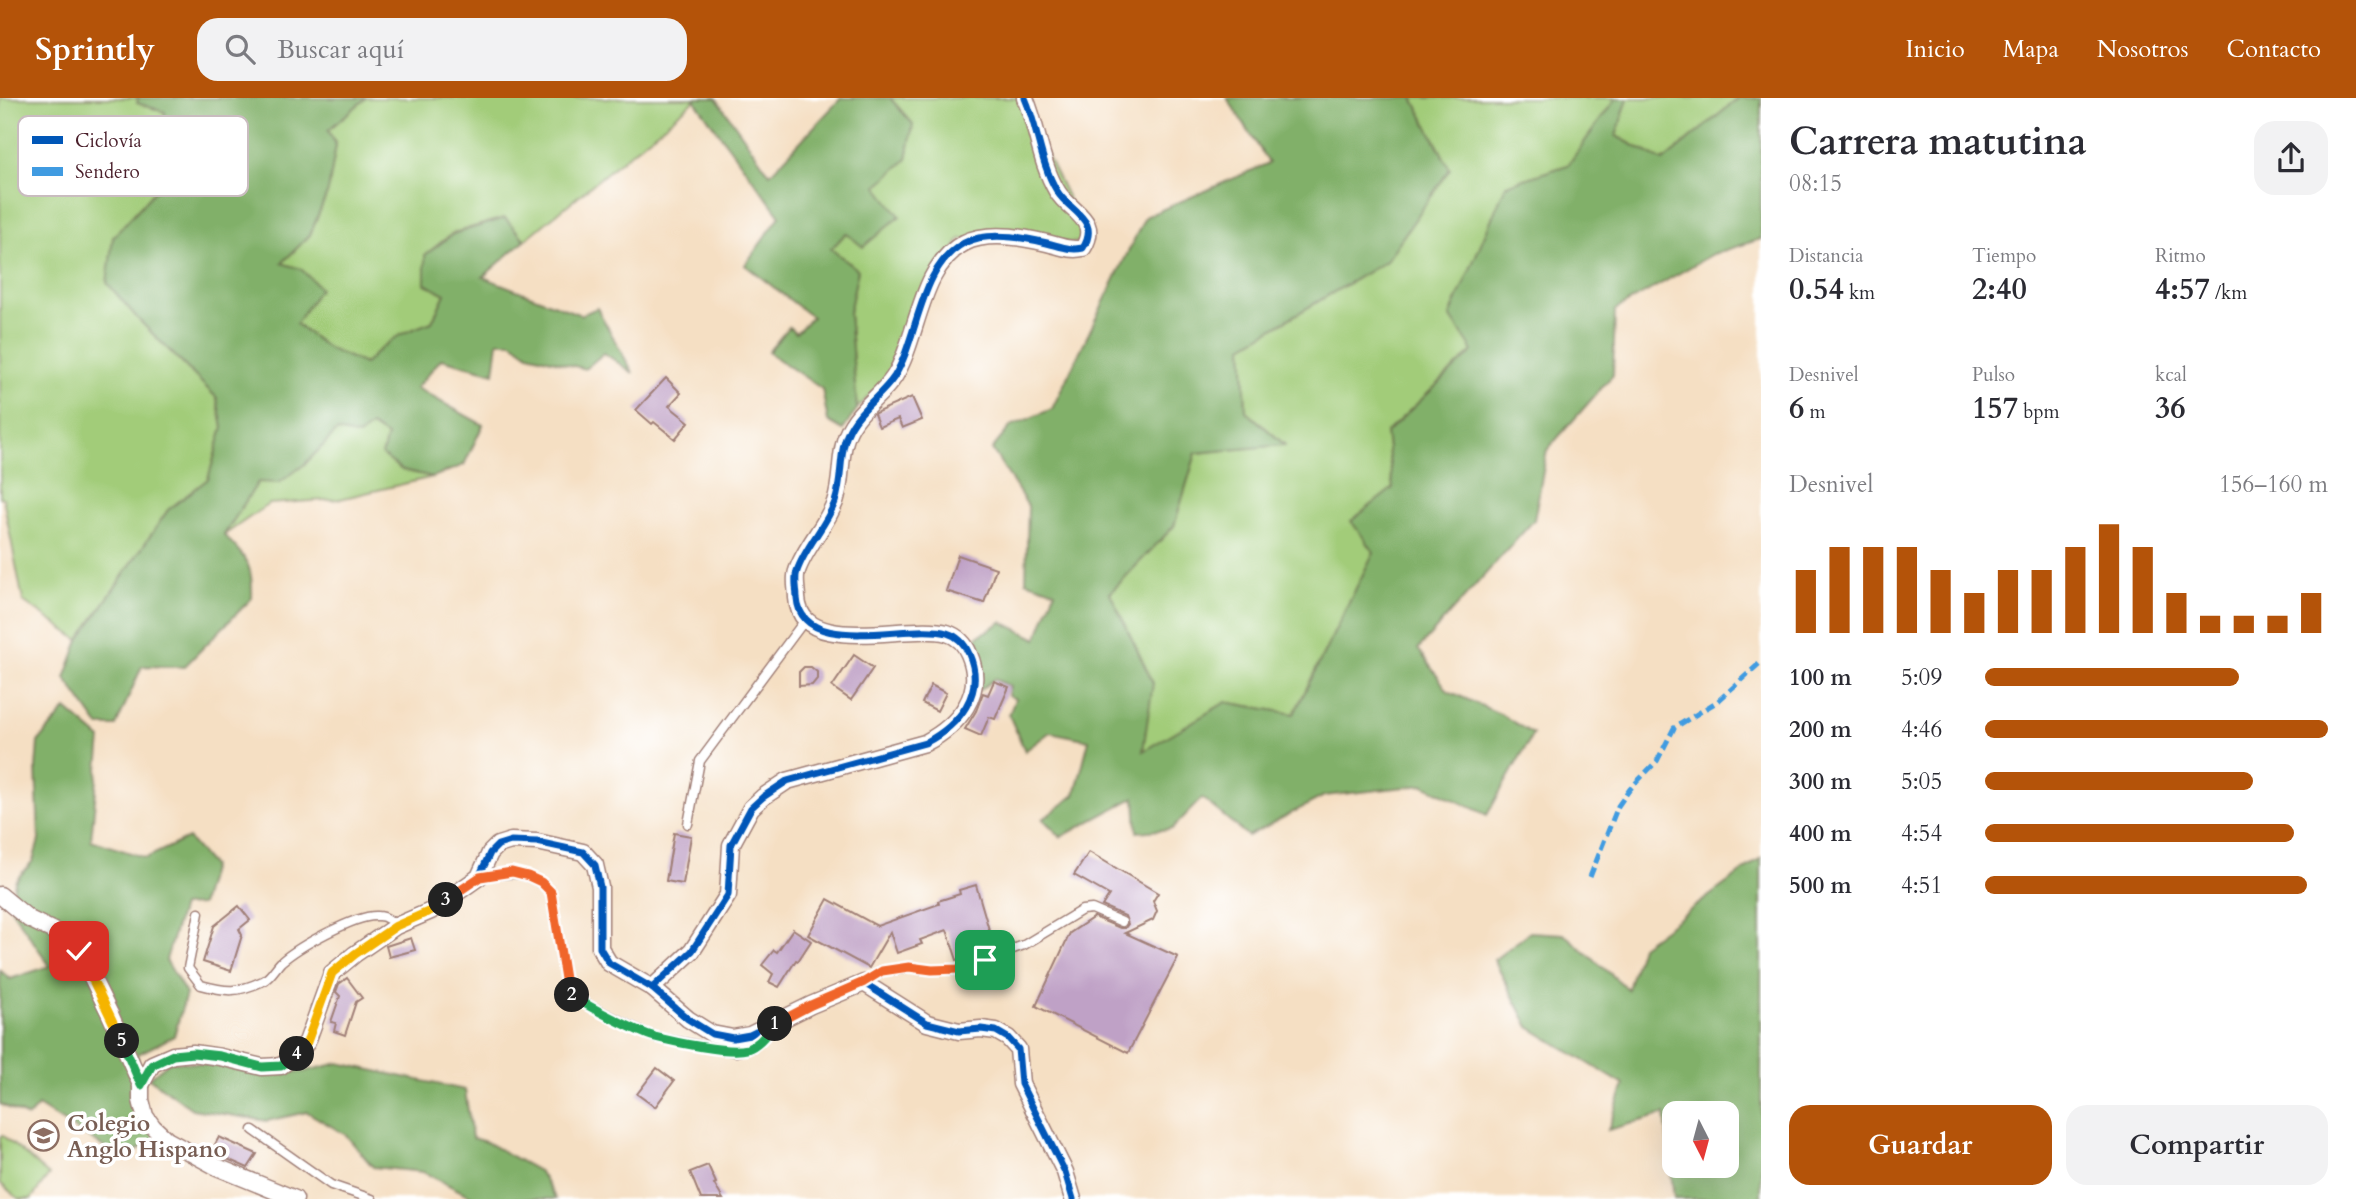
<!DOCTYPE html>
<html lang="es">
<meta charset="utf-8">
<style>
body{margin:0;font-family:Cardo,serif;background:#f2f2f3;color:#2b2b33;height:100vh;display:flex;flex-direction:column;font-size:26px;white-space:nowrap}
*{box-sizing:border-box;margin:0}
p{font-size:23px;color:#7c7c81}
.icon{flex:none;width:38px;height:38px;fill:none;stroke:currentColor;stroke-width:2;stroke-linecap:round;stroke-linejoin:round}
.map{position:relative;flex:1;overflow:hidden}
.details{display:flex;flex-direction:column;background:#fff;width:595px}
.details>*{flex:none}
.needle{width:46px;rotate:174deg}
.buttons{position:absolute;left:1662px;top:1003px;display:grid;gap:14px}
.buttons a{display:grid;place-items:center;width:77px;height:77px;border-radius:14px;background:#fff;box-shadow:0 7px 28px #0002;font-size:35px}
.pin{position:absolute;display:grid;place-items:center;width:60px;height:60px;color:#fff;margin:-30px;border-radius:14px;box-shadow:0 4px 10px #0006}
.km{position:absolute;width:35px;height:35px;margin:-18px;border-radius:50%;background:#222;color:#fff;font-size:19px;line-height:35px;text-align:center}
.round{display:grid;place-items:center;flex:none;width:74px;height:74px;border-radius:21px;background:#f2f2f3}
.overview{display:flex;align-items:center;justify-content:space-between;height:119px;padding:0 28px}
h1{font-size:38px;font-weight:700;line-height:52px}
.stats{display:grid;grid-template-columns:repeat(3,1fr);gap:10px;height:119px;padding:7px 28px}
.stats div{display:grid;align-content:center}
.stats b{font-size:30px;font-weight:700}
.stats small{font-size:19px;font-weight:400}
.stats p{font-size:19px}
.chart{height:196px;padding:14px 28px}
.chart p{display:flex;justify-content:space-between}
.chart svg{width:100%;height:126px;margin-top:7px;stroke:#b45309;stroke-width:6}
.action{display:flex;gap:14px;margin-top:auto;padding:14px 28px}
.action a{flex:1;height:80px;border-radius:21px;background:#b45309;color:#fff;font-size:28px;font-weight:700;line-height:80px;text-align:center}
.action a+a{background:#f2f2f3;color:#2b2b33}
ul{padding:0 28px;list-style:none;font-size:23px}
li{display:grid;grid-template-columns:112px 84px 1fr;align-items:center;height:52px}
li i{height:18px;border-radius:9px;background:#b45309}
header{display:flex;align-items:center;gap:42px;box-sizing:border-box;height:98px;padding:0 35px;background:#b45309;color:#fff}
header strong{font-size:33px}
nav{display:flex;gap:38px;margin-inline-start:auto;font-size:24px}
.search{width:490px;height:63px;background:#f2f2f3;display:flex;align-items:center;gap:18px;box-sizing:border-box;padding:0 24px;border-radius:21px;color:#7c7c81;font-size:26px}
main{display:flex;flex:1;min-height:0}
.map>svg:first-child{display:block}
.green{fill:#a2cc79;stroke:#767652;stroke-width:2}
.forest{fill:#81b069;stroke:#66684a;stroke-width:2;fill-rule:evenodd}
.building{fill:#bfa1c6}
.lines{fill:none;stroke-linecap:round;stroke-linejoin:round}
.lane-casing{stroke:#a07f77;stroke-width:11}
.street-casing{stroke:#a07f77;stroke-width:19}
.lane{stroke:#fff;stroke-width:8}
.street{stroke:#fff;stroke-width:16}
.quiet{stroke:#409be1;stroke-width:5;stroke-dasharray:10 5;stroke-linecap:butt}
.cycleway-casing{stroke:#fff;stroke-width:11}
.cycleway{stroke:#0057b8;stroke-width:7}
.split-1-casing{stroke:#fff;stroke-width:14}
.split-2-casing{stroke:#fff;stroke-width:14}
.split-3-casing{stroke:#fff;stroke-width:14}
.split-4-casing{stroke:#fff;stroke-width:14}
.split-5-casing{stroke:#fff;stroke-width:14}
.split-6-casing{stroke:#fff;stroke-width:14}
.split-1{stroke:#f0652b;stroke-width:9}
.split-2{stroke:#22a559;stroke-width:9}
.split-3{stroke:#f0652b;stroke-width:9}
.split-4{stroke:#f5b400;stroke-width:9}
.split-5{stroke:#22a559;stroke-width:9}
.split-6{stroke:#f5b400;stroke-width:9}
.labels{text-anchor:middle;stroke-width:7;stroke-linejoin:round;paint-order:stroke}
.education-label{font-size:23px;font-weight:bold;fill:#785e54;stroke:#fff;text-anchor:start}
.key{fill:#fff;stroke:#c9bcbf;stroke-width:2}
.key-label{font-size:19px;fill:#4a1f2b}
</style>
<header>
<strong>Sprintly</strong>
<div class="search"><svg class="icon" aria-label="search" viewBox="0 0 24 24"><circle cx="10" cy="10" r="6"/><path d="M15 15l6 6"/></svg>Buscar aquí</div>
<nav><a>Inicio</a><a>Mapa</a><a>Nosotros</a><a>Contacto</a></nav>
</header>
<main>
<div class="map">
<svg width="1761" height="1101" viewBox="0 0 1761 1101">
<rect width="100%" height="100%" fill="#fff"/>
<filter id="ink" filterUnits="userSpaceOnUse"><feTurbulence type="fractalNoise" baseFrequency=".0143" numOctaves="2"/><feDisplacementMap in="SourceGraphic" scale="14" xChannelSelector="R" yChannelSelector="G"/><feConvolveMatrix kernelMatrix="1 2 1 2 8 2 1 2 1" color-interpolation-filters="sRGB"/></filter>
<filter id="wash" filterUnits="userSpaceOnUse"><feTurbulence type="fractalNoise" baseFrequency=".00686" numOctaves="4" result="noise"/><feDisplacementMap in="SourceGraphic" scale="28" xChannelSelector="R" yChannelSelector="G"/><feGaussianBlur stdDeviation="1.57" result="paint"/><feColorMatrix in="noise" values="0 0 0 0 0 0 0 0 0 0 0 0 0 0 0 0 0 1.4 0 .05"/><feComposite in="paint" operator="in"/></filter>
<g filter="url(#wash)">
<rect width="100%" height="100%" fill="#f5dfc3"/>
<g class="green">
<path d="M0,0H138V5L165,14L162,85L113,139L138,221L217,300L223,329L208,381L168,412L79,542L23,503L3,400L0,399Z"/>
<path d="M366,0H693L695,2L525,142L504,120L453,135L425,157V185L445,196L432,224C402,235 387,242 365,266L329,251L296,226L282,165L310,137L328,93L336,47L328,32Z"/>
<path d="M890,0H1019L1083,131L1080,145L960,141L890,275L857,311L849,215L858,172L831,151L846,135L876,88L907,61L913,26Z"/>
<path d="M1413,0H1616L1568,67L1506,87L1474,252L1386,335L1393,390L1374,454L1294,616L1226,604L1142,654L1110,495L1174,428L1196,355L1284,346L1246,313L1243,248L1386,163L1449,71Z"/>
<path d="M1628,0H1739L1663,63L1616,38Z"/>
<path d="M371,328L387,338L383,357L402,372L433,379L340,401L269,406L224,437L258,384L305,366L337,333L359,338Z"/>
<path d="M2,1037L49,1077L31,1101H19L0,1085V1040Z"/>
</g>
<g class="forest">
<path d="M138,0H366L328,32L336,47L328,93L310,137L282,165L301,171L320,190L296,226L329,251L365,266C388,241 400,235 432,224L445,196L425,186V157L453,136L505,120L525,142L483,179L581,217L597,210L633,275L604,255L585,271L529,256L512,244H498L494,275L441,261L416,290L483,327L464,367L433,379L402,372L382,357L387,338L371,328L359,338L337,333L305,366L279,385L258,384L224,437C247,461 253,466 252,500L184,569L142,568L116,628H99L65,580L79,542L168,412L208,381L223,329L217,300L138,221L107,185L113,139L162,85L165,14L137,5Z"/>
<path d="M693,0H716L770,76L841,0H890L913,26L907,61L877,88L900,118L863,149L846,135L831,151L858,172L849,215L857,311L843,332L828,323L822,291L768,254L789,229L796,235L812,219L745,167L780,118Z"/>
<path d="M1227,0H1413L1450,71L1386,163L1243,248L1246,313L1285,347L1196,355L1174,428L1110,495L1153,585L1143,653L1226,604L1294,616L1374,454L1351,423L1393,390L1386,335L1473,253L1450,218L1506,87L1568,67L1616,0H1628L1616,38L1663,63L1739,0H1761V141L1713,156L1615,212L1613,277L1547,352L1534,422L1418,551L1448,593L1500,616L1533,636L1487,717L1424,687L1324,698L1248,738L1202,700L1172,731L1137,734L1135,699L1061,739L1043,721L1075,697L1089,642L1050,634L1025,653L1009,617L1015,601L1008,597L1010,588L994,581L980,592L970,543L1002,524L1037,541L1055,493L1026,483L1028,408L992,351L1011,328L1052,311L1145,119L1269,65Z"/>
<path d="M66,611L101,641L91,742L146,760L188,740L212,768L201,807L182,808L166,862L186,896L174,938L138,956L135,982L158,1039L123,1061L38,1008L28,1019L0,1006V872L10,881L50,868L11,811L15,783L33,763L39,742L36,670L38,644Z"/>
<path d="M1761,760V1101H1674L1665,1016L1608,1032L1624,987L1529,929L1494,862L1530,834L1564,836L1628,891L1641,848ZM1675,1015H1727V1068H1675Z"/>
<path d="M170,963L302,974L339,965L465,992L472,1040L486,1044L540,1074L556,1101H476L423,1074L373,1069L346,1037L307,1014L267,1023L192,1011L149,980Z"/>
</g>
<g id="blocks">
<g class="building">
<path d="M666,280L681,295L669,308L689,324L675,341L654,324L652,326L636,312Z"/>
<path d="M912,299L922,322L902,330L898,321L879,329L874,316L875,315Z"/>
<path d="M958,457L996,470L984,505L946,493Z"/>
<path d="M854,557L873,570L851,602L832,589Z"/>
<path d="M804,569H811L817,574V581L812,587L799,588V574Z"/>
<path d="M994,583L1009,589L995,621L989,619L981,638L965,631L976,613L983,595L988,597Z"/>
<path d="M931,587L946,595L937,613L922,605Z"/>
<path d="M674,735L691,738L683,786L666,783Z"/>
<path d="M1089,754L1158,795L1153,803L1157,813L1153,822L1125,835L1178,859L1128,955L1036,908L1070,835L1094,819L1120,830H1125L1128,826L1125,818L1102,808L1109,797L1074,777Z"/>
<path d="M976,787L994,849L957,862L947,832L920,842L922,846L897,855L890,834L869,870L808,837L828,801L877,828L939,806L938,803L960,796L959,792Z"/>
<path d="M239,808L250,822L239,831L242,837L231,873L203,864L214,828Z"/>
<path d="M793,831L811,843L798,863L796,862L779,889L769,884L773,876L762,867L774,852L777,854Z"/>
<path d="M411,840L415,852L389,859L386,848Z"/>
<path d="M347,880L362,900L356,904L345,937L334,933L336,925L331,924L340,898L336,894L339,886Z"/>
<path d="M657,970L674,983L655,1009L637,996Z"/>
<path d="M219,1039L257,1056L248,1070L211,1054Z"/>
<path d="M708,1067L716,1085L714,1086L723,1101H701L690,1074Z"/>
</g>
</g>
</g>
<g filter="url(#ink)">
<use href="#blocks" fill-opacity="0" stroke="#a07f77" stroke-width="2"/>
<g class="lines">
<defs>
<g id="lane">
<path d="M688,726L700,663L805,522"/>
<path d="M479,779C509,775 528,770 551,794L566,887L573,898L584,905L653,939L736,954L750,950L769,933"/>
<path d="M199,815L188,870L201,887C227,894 237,895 263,883C271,879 275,870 281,864C298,849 356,816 378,818C386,818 391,823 396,828"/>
<path d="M864,885L882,873L910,869L932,872L958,871L1024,847L1082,812L1092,811L1122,824"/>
<path d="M253,1032L331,1087L372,1101"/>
</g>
<g id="street">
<path d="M0,797L29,821L68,840L79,853L110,916L141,987V1002L145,1018L153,1029L167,1042L217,1069L295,1101"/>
<path d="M652,890L692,853L728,797L731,747L751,710L763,699L787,683L925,645C959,627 986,595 969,556C965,546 957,538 947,535C909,524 801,560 797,500C797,492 794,481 797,473C805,449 826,428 835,404C844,378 837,351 852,327C863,308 882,297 894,279C919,239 919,169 964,145C987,133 1022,139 1047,145C1060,148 1070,153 1083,150C1101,121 1069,114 1057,93C1040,65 1038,30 1025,0"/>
<path d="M141,987L152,966L173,957L193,955L220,959L262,969L281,968L299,954L307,944L332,875L355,856L396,828L431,813L479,779L490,755L498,747L511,743L537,744L583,754L595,767L600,789V850L609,865L652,890L688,921L712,936L733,940L750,937L811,907L864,885L927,925L959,933L981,931L996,933L1008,940L1018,951L1021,986L1065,1074L1073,1101"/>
</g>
</defs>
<use href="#lane" class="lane-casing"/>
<use href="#street" class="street-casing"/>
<use href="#lane" class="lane"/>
<use href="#street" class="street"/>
<path class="quiet" d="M1590,779L1618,708L1630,691L1657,663L1674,630L1718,603L1761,564"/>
<defs>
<g id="cycleway">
<path d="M652,890L692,853L728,797L731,747L751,710L763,699L787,683L925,645C959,627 986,595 969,556C965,546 957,538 947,535C909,524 801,560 797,500C797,492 794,481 797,473C805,449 826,428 835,404C844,378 837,351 852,327C863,308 882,297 894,279C919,239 919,169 964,145C987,133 1022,139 1047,145C1060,148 1070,153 1083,150C1101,121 1069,114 1057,93C1040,65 1038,30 1025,0"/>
<path d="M141,987L152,966L173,957L193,955L220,959L262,969L281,968L299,954L307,944L332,875L355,856L396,828L431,813L479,779L490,755L498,747L511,743L537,744L583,754L595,767L600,789V850L609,865L652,890L688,921L712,936L733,940L750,937L811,907L864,885L927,925L959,933L981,931L996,933L1008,940L1018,951L1021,986L1065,1074L1073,1101"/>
</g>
</defs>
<use href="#cycleway" class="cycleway-casing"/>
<use href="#cycleway" class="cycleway"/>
</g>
</g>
<g class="lines" filter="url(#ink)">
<defs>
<path id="split-1" d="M775,926L811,907L864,884L882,873L909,869L932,872L958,871L985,862"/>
<path id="split-2" d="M572,897C586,908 638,934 655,939C674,944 730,956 747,951C759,947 767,935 775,926"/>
<path id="split-3" d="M446,802L480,779L512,774L528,778L541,784L551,794L566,887L572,897"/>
<path id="split-4" d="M297,956L307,944L332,875L355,856L396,828L430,813L446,802"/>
<path id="split-5" d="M122,943L141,987L152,967L173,957L193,955L220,958L262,969L281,968L297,956"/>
<path id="split-6" d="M79,853L122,943"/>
</defs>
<use href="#split-1" class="split-1-casing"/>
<use href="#split-2" class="split-2-casing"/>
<use href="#split-3" class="split-3-casing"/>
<use href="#split-4" class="split-4-casing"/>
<use href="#split-5" class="split-5-casing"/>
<use href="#split-6" class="split-6-casing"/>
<use href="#split-1" class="split-1"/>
<use href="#split-2" class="split-2"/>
<use href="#split-3" class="split-3"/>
<use href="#split-4" class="split-4"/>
<use href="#split-5" class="split-5"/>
<use href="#split-6" class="split-6"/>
</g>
<defs>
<symbol id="school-ring" viewBox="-11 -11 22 22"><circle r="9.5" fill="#fff" stroke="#8d6e63" stroke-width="1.5"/><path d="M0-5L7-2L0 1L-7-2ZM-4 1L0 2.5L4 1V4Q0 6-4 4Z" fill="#8d6e63"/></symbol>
</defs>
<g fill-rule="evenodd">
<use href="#school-ring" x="26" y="1020" width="35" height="35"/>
</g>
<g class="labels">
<g class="education-label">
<text x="67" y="1033">Colegio<tspan x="67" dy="26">Anglo Hispano</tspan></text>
</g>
</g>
<rect x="18" y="18" width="230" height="80" rx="10" class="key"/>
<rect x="32" y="38" width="31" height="8" fill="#0057b8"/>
<rect x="32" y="69" width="31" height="9" fill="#409be1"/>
<g class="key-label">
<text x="75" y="49">Ciclovía</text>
<text x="75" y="80">Sendero</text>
</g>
</svg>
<div class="buttons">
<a><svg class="needle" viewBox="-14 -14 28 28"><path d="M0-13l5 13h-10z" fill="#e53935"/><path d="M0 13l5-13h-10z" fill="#7c7c81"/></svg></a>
</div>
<div class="pin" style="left:985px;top:862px;background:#1e9e55"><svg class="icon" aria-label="arrive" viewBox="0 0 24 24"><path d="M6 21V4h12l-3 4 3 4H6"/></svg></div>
<div class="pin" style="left:79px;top:853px;background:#d93025"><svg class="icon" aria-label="check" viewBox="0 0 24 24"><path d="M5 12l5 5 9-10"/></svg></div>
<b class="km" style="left:775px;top:926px">1</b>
<b class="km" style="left:572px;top:897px">2</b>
<b class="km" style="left:446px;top:802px">3</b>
<b class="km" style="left:297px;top:956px">4</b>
<b class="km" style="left:122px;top:943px">5</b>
</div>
<section class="details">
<div class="overview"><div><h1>Carrera matutina</h1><p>08:15</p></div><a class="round"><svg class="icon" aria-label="share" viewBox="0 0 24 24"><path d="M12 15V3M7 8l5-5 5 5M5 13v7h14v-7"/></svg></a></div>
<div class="stats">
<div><p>Distancia</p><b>0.54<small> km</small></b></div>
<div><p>Tiempo</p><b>2:40</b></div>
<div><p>Ritmo</p><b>4:57<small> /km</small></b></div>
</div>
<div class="stats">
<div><p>Desnivel</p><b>6<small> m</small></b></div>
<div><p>Pulso</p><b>157<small> bpm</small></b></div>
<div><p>kcal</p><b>36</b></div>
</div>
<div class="chart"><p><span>Desnivel</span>156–160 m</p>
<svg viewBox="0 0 160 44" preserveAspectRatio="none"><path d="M5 44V22M15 44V14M25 44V14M35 44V14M45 44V22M55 44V30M65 44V22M75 44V22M85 44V14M95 44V6M105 44V14M115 44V30M125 44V38M135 44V38M145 44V38M155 44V30"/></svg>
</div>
<ul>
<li><b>100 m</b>5:09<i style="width:74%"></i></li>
<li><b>200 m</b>4:46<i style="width:100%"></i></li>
<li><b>300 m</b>5:05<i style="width:78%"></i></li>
<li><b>400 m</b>4:54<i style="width:90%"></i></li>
<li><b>500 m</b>4:51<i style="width:94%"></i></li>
</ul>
<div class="action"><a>Guardar</a><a>Compartir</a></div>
</section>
</main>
